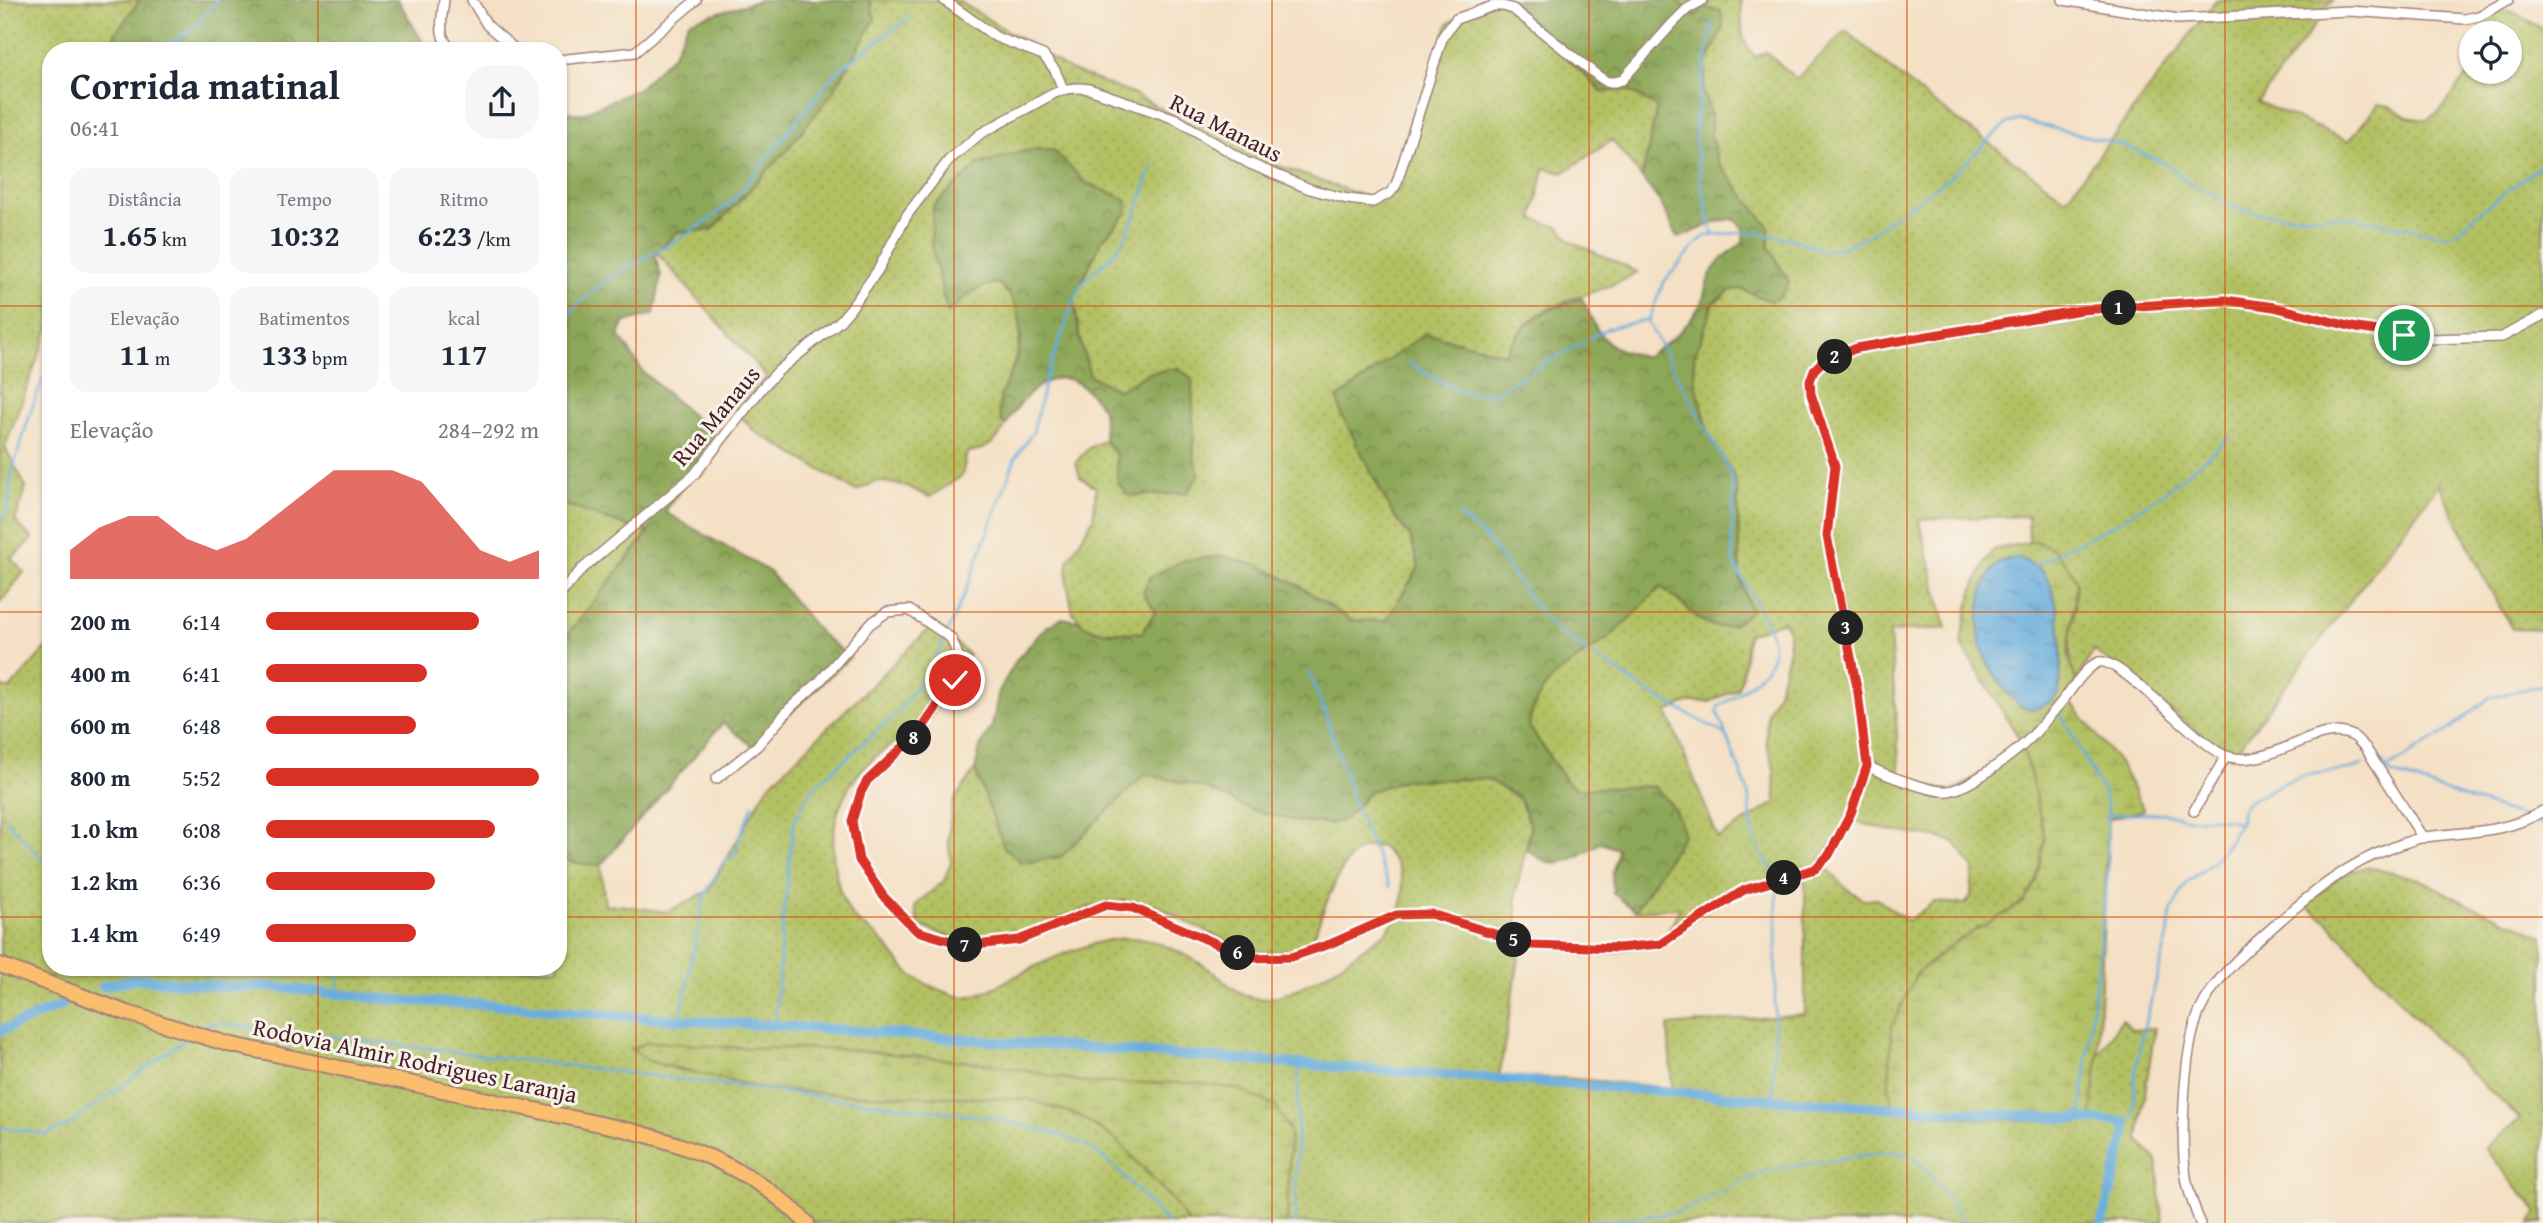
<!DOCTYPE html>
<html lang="pt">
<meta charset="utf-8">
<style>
body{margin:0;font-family:"Gentium Book Plus",serif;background:#f6f6f7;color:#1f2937;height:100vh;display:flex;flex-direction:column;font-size:26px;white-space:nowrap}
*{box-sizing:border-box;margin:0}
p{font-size:23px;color:#747a83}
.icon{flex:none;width:38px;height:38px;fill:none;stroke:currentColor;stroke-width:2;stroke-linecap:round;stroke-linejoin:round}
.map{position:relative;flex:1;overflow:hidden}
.panel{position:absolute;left:42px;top:42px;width:525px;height:934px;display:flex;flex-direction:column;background:#fff;border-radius:28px;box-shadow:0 2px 5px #0004}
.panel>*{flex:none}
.tools{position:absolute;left:2459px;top:21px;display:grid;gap:14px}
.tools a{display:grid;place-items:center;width:63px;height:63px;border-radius:50%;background:#fff;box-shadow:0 2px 5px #0004;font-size:35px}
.pin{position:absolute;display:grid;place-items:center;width:60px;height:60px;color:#fff;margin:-30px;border:4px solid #fff;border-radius:50%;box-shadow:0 2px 7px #0007}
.km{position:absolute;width:35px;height:35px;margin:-18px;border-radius:50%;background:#222;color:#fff;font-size:19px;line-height:35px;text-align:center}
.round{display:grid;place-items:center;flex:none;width:74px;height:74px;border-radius:28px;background:#f6f6f7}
.summary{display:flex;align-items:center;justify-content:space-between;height:119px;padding:0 28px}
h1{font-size:38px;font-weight:700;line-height:52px}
.figures{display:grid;grid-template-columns:repeat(3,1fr);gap:10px;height:119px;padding:7px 28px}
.figures div{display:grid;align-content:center;border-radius:18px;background:#f6f6f7;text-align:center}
.figures b{font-size:30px;font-weight:700}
.figures small{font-size:19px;font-weight:400}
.figures p{font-size:19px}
.chart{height:196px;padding:14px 28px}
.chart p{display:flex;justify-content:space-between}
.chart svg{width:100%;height:126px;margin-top:7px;fill:#d93025;opacity:.7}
ul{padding:0 28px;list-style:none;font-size:23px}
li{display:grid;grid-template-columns:112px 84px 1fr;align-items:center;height:52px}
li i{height:18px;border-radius:9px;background:#d93025}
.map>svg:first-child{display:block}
.grass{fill:url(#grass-dots);stroke:#7e7047;stroke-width:2;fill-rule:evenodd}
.forest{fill:url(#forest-crowns);stroke:#6c6342;stroke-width:2}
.wetland{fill:url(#wetland-marsh);stroke:#7e7047;stroke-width:2;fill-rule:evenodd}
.water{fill:url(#water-ripples);stroke:#586684;stroke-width:2}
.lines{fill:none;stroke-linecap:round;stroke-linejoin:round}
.stream{stroke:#67addd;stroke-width:2.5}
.canal{stroke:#67addd;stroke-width:10}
.street-casing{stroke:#9f8078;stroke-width:12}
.primary-casing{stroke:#9f8078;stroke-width:18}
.street{stroke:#fff;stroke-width:9}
.primary{stroke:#fbbd6e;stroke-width:14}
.route-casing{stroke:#fff;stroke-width:14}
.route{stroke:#d93025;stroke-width:9}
.grid{fill:none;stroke:#d8530f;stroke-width:2;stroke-opacity:0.55}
.labels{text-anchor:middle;stroke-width:6;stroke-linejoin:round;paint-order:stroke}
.street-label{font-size:24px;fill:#4a1f2b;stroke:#f7f3e8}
</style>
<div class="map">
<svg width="2543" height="1223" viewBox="0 0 2543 1223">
<defs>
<pattern id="grass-dots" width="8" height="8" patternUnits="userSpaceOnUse" patternTransform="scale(1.75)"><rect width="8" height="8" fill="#b2c163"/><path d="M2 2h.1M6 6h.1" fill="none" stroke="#9ba556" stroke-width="1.8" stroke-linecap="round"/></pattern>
<pattern id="forest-crowns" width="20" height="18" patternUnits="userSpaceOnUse" patternTransform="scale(1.75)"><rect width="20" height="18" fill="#8da759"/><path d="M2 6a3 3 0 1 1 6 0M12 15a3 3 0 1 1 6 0" fill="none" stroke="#75874a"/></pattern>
<pattern id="wetland-marsh" width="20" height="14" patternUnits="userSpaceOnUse" patternTransform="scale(1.75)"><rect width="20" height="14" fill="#b2c163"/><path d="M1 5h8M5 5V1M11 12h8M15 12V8" fill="none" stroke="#9ba556"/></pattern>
<pattern id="water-ripples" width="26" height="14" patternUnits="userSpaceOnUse" patternTransform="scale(1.75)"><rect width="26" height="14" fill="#67addd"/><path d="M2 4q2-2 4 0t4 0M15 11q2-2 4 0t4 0" fill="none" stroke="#578cb3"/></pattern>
</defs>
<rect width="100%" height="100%" fill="#f7f3e8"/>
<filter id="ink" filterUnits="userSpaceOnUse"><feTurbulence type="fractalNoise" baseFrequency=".0143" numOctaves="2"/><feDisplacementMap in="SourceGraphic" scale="14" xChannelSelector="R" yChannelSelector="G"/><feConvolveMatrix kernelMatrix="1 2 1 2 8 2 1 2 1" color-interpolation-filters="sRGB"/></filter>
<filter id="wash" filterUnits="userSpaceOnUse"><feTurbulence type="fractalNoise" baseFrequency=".00686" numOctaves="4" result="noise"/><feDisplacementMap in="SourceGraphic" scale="28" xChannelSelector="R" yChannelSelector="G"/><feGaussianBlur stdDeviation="1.57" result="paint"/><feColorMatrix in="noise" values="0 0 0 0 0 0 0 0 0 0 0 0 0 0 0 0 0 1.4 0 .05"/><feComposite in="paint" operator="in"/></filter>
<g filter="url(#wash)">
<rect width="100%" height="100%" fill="#f4e0c4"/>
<g class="grass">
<path d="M0,0H140L115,34L116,51H51V322L5,447L26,487L15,521L33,539L11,559L24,572L0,603Z"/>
<path d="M869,0H957L1070,70L1135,95L1187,122L1218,133L1271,163L1371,199L1400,190L1448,24L1463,14L1501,0L1543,33L1580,71L1627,90L1657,107L1642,178L1612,140L1563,173L1544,168L1533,219L1560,227L1570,241L1637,272C1604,294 1560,297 1532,319C1521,327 1512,342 1505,354L1425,333L1393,515L1410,536L1419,567L1386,621L1350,620L1301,587L1261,566L1221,556L1156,610L1142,633L1100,631L1084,626L1073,613L1067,582L1068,561L1093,519L1096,487L1080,477L1076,462L1089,448L1104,440L1116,454L1118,483L1199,475L1194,458L1192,379L1178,368L1149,373L1119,390L1090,376L1080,341L1074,299L1101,241L1128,212L1125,199L1086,183L1053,150L979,164L962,182L949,313C964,297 976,285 998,283C1031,311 1021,342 1009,378C1005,391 1004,407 1001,421L1006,425C996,443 987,450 967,452L962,476L929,497L907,486L877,481L856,491L753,430L735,409L767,377L657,253L677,232L712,230L785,152L833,92L872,5Z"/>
<path d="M1676,0H1741C1743,22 1737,41 1756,57L1766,52L1796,79L1846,31L1919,92L2066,199L2216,0H2333L2258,102L2349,141L2378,104L2390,106L2407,117L2427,120L2441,110L2471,70V72H2510V33H2481V15C2511,5 2518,13 2543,30V630L2512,629L2484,578L2439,484L2231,758L2094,650L2076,682C2067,650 2068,638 2076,606L2035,541L2029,542L2028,516L1919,519L1946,628L1890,632L1900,778L1950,792L2023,749L2030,772L2045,838L2036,882L2023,903L1957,941L2090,1122L2098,1055L2122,1019L2131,1030L2155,1028L2138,1139L2157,1161L2163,1223H1287L1290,1132L1288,1125L1163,1084L1088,1083L991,1064L841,1049L748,1048L650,1042L632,1048L649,1061L680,1070L838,1094L1028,1099L1078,1115L1117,1140L1172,1199L1188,1223H0V686L10,689L51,642V968H558V859L583,864L601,865L605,906L619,905L667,912L708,891L768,786L935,623L969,655L922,731C876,746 839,784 834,832C831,858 837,898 854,918C861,925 872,931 879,938C892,950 900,967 914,977C923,983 953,997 963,997C984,996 1007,980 1026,971C1056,956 1097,938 1131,938C1156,938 1194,958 1213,972C1226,982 1237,994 1253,998C1283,1005 1343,964 1366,946C1373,941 1382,937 1387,931C1391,926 1396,918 1399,913C1405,899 1404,874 1395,862C1391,856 1385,851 1381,846C1375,847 1364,847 1359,850C1340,859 1316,927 1311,948C1271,957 1249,953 1213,935C1206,930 1197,928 1189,923C1174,915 1158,904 1140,902C1103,898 1071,914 1038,928C1017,936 992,940 970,940C952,940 934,931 918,925L915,905L944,881L951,862L948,838L953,802L975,770L1004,847L1106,811L1145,774L1205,788L1252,810L1358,806L1370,791L1403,780L1439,778L1487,779L1520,799L1531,828L1516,892L1519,958L1499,1077L1566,1078L1672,1088L1668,1026L1805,1014V878L1744,886L1664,940L1680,908L1635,911L1683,835L1622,789H1577L1566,781L1529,726C1536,679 1563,671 1596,646C1619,629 1640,606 1661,587L1695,615L1751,611L1740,577L1737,489L1732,473L1709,435L1695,380L1694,357L1714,303L1731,290L1742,289L1770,301L1775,259L1769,247V227L1718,163L1711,136L1710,110L1703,92L1706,64L1723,28L1695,17ZM1784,621L1788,631L1789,649L1778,692L1767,712L1766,740L1774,768L1776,802L1718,838L1667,712L1689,702H1709L1737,689L1742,678L1748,634ZM1849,820L1891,831L1936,837L1954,842L1973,867L1971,896L1965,904L1934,902L1908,921L1877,899L1864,900L1843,886L1820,860Z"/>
<path d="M558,502L634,529L649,531L558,647Z"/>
<path d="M2366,867L2420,879L2465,903L2543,936V1223H2530L2538,1213L2485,1148L2520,1119L2436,1040L2326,920L2304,905L2341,876Z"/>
</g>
<g class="forest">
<path d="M140,0H398L428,51H116L115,34Z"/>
<path d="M760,0H869L875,19L833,92L785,152L712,230L677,232L655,255L661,276L654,314L625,322L619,335L643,372L716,437L665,512L770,572L821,634L850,657L754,747L723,723L601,865L583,864L558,859V647L649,532L634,529L558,502V111L582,114L639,88L673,55L689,21Z"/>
<path d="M1501,0H1676L1695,17L1704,7L1721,11L1723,28L1706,64L1703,92L1710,110L1711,136L1718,163L1769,227V247L1789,282L1781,297L1770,301L1742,289L1731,290L1714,302L1694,357L1695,380L1709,435L1732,473L1737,489L1740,577L1751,611C1711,650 1694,608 1661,587C1645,602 1631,619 1614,633C1578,663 1537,673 1529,726L1566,781L1577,789L1653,786C1670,801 1679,812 1683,835L1635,911L1613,893L1612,874L1618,849L1600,843C1573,860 1553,875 1526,848L1531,828L1520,799L1487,779L1403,780L1370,791L1345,819L1331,824L1296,821L1252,810L1205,788L1145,774L1061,857L1022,863L1004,847L975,770L980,747L992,726L999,691L1017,659L1046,627L1062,618L1080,621C1093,637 1123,632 1142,633L1156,611L1143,593L1150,577L1182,561L1221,556L1261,566L1301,587L1350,620L1386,621L1419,567L1410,536L1393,515L1342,415L1337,399L1425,333L1505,354C1525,319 1544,310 1582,298C1601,338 1600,347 1646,357C1669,343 1692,325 1703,299C1705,294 1705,288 1707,283C1713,264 1727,253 1743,243L1744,229L1734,219C1713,220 1698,232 1678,237L1660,202L1642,178L1657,107L1627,90L1602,92L1543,33Z"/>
<path d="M1036,149L1053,150L1086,183L1126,199L1128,212L1101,241L1074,299L1080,341L1090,376L1119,390L1149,373L1178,368L1192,379L1194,458L1199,475L1187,493L1129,496L1118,483L1116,454L1104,440C1104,411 1106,407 1083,387C1053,361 1020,399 1006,425L1001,421C1000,414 998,405 1000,399C1003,387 1010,375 1015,363C1026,335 1022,303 998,283C976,285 963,298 948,314L931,246L933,206L979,164L1012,154Z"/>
</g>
<g class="wetland">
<path d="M2035,541L2053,548L2071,570L2077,584L2068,654L2076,682L2070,701L2119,763L2144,810L2108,819L2098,1055L2091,1122L1980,1119L1893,1110L1889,1085L1892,1026L1917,973L1957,941L2023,903L2036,882L2045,838L2030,772L2019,738L1961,644C1966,609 1974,579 1993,550ZM2019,558L2060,683C2058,702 2041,703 2026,708C2010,697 1992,676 1985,657C1976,634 1978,582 1998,564C2004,558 2012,559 2019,558Z"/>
<path d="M650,1042L748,1048L841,1049L991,1064L1088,1083H1200L1241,1090L1275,1106L1290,1132L1287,1223H1188L1172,1199L1117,1140L1078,1115L1028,1099L838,1094L764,1089L649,1061L631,1049Z"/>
</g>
<path class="water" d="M2019,558C2028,562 2036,565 2043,572C2063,597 2063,662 2059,692C2052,702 2039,712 2026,708C2010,704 1983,658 1980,642C1977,619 1980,580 1998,564C2004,558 2012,559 2019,558Z"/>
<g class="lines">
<g class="stream">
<path d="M1712,24L1695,125C1695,162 1703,198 1713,234"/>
<path d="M159,51L197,25L217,0"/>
<path d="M558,324C574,309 590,292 607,280C650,253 698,234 735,198L836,72L910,17"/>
<path d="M1409,363C1434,377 1463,400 1493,393L1608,328L1648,320"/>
<path d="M1459,515L1489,541L1539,611L1557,631L1648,692L1725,734"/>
<path d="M0,520L4,518L7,511L12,471L36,396L51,362"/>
<path d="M2034,566L2125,518L2163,494L2231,436"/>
<path d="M1309,672L1325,713L1356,809L1390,887"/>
<path d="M2060,713L2103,792L2107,805L2108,871L2080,1120"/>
<path d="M2378,760H2380L2390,773L2396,775L2524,817"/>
<path d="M2388,768L2449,730L2490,697L2543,685"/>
<path d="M2107,815L2163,813L2190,819L2215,818L2239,822"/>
<path d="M6,820L51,869"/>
<path d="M2538,823L2543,825"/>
<path d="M1777,876L1761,854L1753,834L1748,792L1717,711L1718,707C1734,697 1773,671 1773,651C1774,631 1759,609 1750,591C1744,581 1735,569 1733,558C1728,530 1739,499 1730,472L1648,322L1663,283L1700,240L1706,236L1748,232L1793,239L1826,251L1843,247L1867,236L1949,178L2006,124L2019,120L2123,145L2170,166L2187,182L2218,197L2233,207L2253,212L2278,215L2351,217L2447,236L2458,232L2478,213L2543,164"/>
<path d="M147,968L151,981"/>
<path d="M337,995L339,968"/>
<path d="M680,1020L704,896L724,861L736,852L738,840L753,805"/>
<path d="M205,1025L216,1023L318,1035L986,1117C1017,1124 1063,1132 1090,1148C1119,1166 1143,1198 1167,1223"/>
<path d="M775,1026L783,917L794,821L812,789L821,781L899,711L935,660L967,588L1015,459L1033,432L1046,378L1079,288C1089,271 1108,264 1118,248C1135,224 1143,192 1153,165"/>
<path d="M1773,1098L1777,893"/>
<path d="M2126,1122L2134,1115L2135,1074L2144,1027L2168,936L2171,912L2186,883L2211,864L2230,840L2241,820V811L2248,802L2283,783L2306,775L2347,770L2363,765"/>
<path d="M0,1127L45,1134L67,1126L188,1037"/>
<path d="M1295,1223L1299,1065"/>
<path d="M1570,1223L1637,1218L1682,1211L1764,1171L1856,1156L1897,1152L1915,1159L1926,1169L1966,1223"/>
</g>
<g class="canal">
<path d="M103,986L136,979L230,987H273L405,1001L497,1005L580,1013L842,1030L1831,1104L2126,1122L2125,1136L2102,1223"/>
<path d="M0,1031L62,1005"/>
</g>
</g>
</g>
<g filter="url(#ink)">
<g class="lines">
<defs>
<g id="street">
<path d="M444,0C442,18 436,39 454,51"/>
<path d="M472,0L487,25L517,51"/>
<path d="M944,0L996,37L1043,55L1055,70L1063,89"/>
<path d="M2063,0L2178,19L2350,11L2465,19L2479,16L2508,0"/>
<path d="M558,60L635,52L696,0"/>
<path d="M558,597L581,570L694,475L762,388L778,371L840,321L851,308L878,270L907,215L949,160L980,134L1051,95C1065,88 1075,87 1089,89L1176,119L1248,163L1310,189L1347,199L1373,202L1390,193L1396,185L1443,36L1456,19L1493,6H1503L1513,9L1598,76L1607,82H1615L1622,80L1672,24L1687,9L1703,0"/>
<path d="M1867,766C1883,774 1932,793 1948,791C1969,789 2021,749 2035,733C2045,722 2054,711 2063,700C2072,689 2085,667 2099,662C2119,656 2199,746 2226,756C2269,771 2318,718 2353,736C2357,738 2361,744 2365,747L2423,838"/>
<path d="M716,779L757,746L791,707L819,682L870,624L887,612L909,610L951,638L959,658L955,680L921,730L868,781L861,792L852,821L859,860L884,897L917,931L968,946L1019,940L1106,905L1133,908L1250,958L1291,957L1330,944L1396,915L1431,914L1530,945L1619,949L1660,944L1744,890L1814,869L1829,855L1851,813L1867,766L1858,693L1827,536L1835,466L1811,394L1810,381L1814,370L1822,362L1857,348L2081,311L2225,300L2274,307L2356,328L2428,339L2502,337L2543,315"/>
<path d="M2194,811L2226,756"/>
<path d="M2200,1223C2196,1211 2191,1199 2188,1187C2179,1148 2183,1051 2199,1013C2215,975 2253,945 2283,918C2315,891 2349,863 2389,849C2401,844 2413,839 2425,837C2468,831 2504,834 2543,811"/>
</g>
<path id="primary" d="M0,965L124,1012L228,1044L614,1127C686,1143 754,1169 807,1223"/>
</defs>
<use href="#street" class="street-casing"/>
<use href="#primary" class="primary-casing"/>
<use href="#street" class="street"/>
<use href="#primary" class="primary"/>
</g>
</g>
<g class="lines" filter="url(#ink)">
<defs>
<path id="route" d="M955,680L921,730L867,781L861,792L852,821L859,860L884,897L917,931L968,946L1019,940L1106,905L1133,908L1250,958L1291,957L1330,944L1396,915L1431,914L1530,945L1619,948L1660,944L1744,890L1815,869L1829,855L1851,813L1867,766L1858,693L1827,536L1835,466L1811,394L1810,381L1814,370L1822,362L1857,348L2081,310L2225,300L2274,307L2357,328L2404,335"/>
</defs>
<use href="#route" class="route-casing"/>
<use href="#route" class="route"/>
</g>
<path class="grid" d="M318,0V51M636,0V1223M954,0V1223M1272,0V1223M1589,0V1223M1907,0V1223M2225,0V1223M0,306H51M558,306H2543M0,612H51M558,612H2543M0,917H51M558,917H2543M318,968V1223"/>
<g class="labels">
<g class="street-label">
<text transform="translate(1226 128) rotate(27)" y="8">Rua Manaus</text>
<text transform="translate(716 416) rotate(-50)" y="8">Rua Manaus</text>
<text transform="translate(415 1061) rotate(12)" y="8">Rodovia Almir Rodrigues Laranja</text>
</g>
</g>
</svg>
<div class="tools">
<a><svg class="icon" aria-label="locate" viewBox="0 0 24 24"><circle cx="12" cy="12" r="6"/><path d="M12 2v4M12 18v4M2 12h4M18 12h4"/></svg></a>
</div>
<div class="pin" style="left:2404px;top:335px;background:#1e9e55"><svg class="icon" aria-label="arrive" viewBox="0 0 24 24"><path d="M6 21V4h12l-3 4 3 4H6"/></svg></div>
<div class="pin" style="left:955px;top:680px;background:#d93025"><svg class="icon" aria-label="check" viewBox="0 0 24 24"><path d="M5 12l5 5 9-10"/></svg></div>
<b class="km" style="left:2119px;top:308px">1</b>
<b class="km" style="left:1835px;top:357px">2</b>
<b class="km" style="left:1846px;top:628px">3</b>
<b class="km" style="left:1784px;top:878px">4</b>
<b class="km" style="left:1514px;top:940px">5</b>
<b class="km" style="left:1238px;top:953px">6</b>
<b class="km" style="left:965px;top:945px">7</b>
<b class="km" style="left:914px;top:738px">8</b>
<section class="panel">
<div class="summary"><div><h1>Corrida matinal</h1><p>06:41</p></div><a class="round"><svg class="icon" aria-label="share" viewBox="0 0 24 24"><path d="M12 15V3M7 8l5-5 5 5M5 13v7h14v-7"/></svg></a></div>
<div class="figures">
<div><p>Distância</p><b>1.65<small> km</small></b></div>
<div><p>Tempo</p><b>10:32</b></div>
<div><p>Ritmo</p><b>6:23<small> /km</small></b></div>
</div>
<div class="figures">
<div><p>Elevação</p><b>11<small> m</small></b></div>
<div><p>Batimentos</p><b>133<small> bpm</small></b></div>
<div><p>kcal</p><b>117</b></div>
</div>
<div class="chart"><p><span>Elevação</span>284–292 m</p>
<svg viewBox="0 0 160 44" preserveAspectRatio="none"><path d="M0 44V34L10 26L20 22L30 22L40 30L50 34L60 30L70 22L80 14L90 6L100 6L110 6L120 10L130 22L140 34L150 38L160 34V44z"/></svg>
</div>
<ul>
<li><b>200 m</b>6:14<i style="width:78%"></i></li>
<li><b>400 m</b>6:41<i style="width:59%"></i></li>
<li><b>600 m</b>6:48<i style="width:55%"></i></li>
<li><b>800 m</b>5:52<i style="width:100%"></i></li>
<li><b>1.0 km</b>6:08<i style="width:84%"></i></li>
<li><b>1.2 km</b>6:36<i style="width:62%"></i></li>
<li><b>1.4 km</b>6:49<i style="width:55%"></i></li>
</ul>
</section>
</div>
